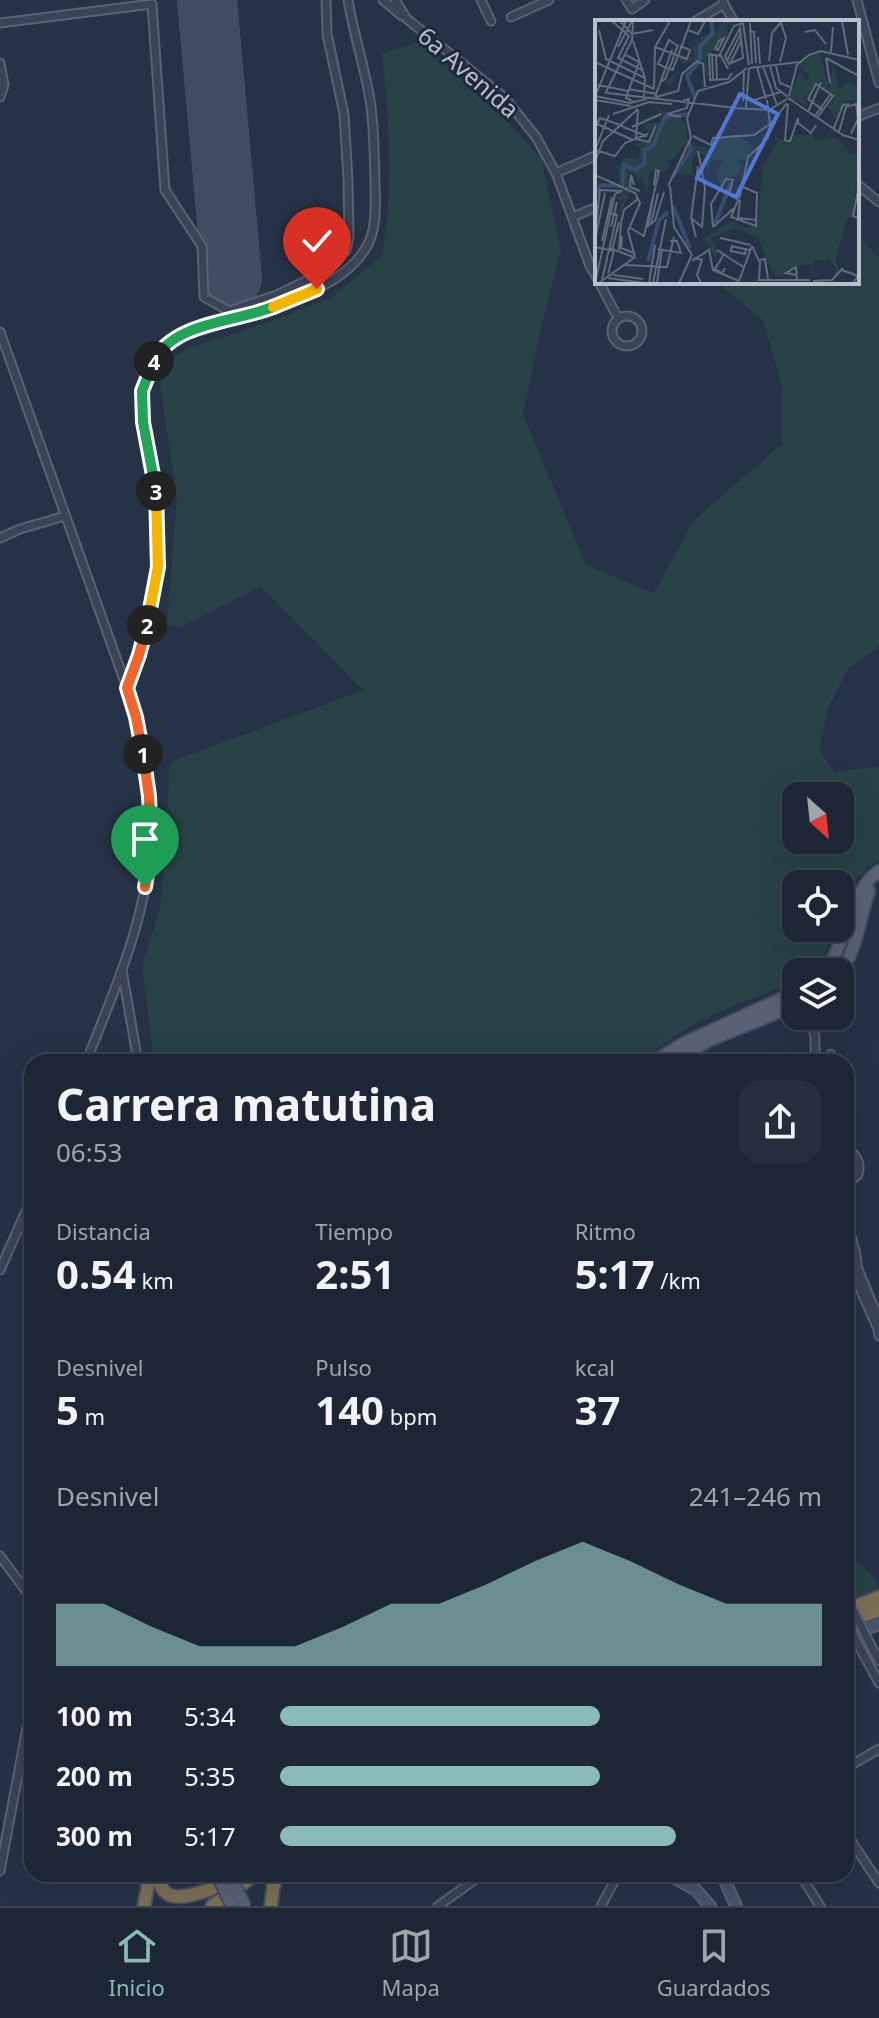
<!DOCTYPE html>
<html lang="es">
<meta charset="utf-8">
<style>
body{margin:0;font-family:"Noto Sans",sans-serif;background:#252e3c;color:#f1f3f6;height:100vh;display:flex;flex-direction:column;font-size:30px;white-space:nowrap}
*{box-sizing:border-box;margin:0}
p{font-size:26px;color:#a0a5ac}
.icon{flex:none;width:44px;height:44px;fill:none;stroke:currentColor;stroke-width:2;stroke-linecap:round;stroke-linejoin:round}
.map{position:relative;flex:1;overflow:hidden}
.details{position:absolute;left:24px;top:1054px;width:830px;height:828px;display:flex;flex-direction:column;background:#1c2634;border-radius:24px;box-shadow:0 8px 32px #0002,0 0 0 2px #3a434f}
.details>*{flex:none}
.needle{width:52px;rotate:153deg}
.buttons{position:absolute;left:782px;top:782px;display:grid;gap:16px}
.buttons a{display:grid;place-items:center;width:72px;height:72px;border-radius:16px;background:#1c2634;box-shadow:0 8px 32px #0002,0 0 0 2px #3a434f;font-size:40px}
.pin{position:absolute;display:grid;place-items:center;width:68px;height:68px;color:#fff;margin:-82px -34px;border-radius:50% 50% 50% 0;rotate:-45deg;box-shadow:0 0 8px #0007}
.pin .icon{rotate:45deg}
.km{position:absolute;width:40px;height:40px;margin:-20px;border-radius:50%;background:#222;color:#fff;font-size:22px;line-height:40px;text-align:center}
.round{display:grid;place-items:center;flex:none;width:84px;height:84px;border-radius:24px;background:#252e3c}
.head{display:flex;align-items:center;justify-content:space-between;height:136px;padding:0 32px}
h1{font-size:44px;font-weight:700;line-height:60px}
.figures{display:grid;grid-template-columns:repeat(3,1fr);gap:12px;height:136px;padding:8px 32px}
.figures div{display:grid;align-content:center}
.figures b{font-size:40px;font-weight:700}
.figures small{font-size:22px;font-weight:400}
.figures p{font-size:22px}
.chart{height:224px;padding:16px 32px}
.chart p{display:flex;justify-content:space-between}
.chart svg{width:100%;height:144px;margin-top:8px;fill:#8bbbb9;opacity:.7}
ul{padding:0 32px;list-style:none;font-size:26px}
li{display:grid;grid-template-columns:128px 96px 1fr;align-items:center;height:60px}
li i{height:20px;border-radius:10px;background:#8bbbb9}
.dock{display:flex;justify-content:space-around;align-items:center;height:112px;border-top:2px solid #3a434f;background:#1c2634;font-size:22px;color:#a0a5ac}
.dock a{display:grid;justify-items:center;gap:4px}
.dock .active{color:#8bbbb9}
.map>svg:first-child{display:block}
.green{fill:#284247;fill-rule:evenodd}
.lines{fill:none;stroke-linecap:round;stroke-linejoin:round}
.runway{stroke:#414d61;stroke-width:60}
.street-casing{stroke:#596272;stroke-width:11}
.secondary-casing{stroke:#596272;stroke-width:14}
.primary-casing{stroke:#444d5e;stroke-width:15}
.highway-casing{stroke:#454f60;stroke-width:16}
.street{stroke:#3a4455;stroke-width:7}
.secondary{stroke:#485369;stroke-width:10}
.primary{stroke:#596375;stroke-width:11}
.highway{stroke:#7c6f57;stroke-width:12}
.street-bridge-casing{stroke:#596272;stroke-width:11;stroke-linecap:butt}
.primary-bridge-casing{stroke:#444d5e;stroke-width:15;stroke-linecap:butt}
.street-bridge{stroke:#3a4455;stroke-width:7}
.primary-bridge{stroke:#596375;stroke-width:11}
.split-1-casing{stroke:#fff;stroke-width:16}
.split-2-casing{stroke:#fff;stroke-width:16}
.split-3-casing{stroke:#fff;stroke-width:16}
.split-4-casing{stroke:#fff;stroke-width:16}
.split-5-casing{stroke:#fff;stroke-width:16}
.split-6-casing{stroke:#fff;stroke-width:16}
.split-1{stroke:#f0652b;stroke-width:10}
.split-2{stroke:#f0652b;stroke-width:10}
.split-3{stroke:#f5b400;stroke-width:10}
.split-4{stroke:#22a559;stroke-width:10}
.split-5{stroke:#22a559;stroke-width:10}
.split-6{stroke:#f5b400;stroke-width:10}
.labels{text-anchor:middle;stroke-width:6;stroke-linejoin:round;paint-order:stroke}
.street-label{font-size:24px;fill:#b8c0ce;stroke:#1f293b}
.inset-river{fill:none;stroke:#384c6e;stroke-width:4}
.inset-road{fill:none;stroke:#606b7c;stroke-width:2}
.view{fill:#5376d4;fill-opacity:0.15;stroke:#5376d4;stroke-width:4}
.inset-edge{fill:none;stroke:#b8c0ce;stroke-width:4}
</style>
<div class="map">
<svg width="879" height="1906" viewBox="0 0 879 1906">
<rect width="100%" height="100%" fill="#263246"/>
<g class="green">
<path d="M423,41L513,127L541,158L561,250L540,333L523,414L586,565L654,593L693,521L782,444V387L763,320L722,287L724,282H857V233L879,258V646L848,669L828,708L819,750L835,772L879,766V861H876L854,881L840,913V884H796V928H835L829,945L815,972H796V981C767,995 737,1003 708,1017C684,1028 661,1046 640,1062H154L142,966L161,904L170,762L363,690L261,587L182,627L167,624L177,499L160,385L169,360L186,349L271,321L332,297L382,255C394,189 389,120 382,53ZM796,796H840V840H796Z"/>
<path d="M846,1556C862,1565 878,1575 879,1595L858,1602L846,1581Z"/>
</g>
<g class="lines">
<path class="runway" d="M207,0L232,278"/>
<defs>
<g id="street">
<path d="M383,0L402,16"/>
<path d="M395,0L407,19L505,98L536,137L556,173L590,266L597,278"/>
<path d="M481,0L491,21"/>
<path d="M626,0L632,9L645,0"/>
<path d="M857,0L879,83"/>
<path d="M723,2L734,22"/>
<path d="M511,17L549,0"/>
<path d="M694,22L724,4"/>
<path d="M0,23L152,4L165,190L202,246L204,297L229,311L277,295L312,278L346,251L349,238L348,180L344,114L327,34L326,0"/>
<path d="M0,63L4,85L0,97"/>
<path d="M857,117L879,108"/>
<path d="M556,173L597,155"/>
<path d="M857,184L879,202"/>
<path d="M572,217L597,207"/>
<path d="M599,282L618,318"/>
<circle cx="627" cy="331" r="15"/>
<path d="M0,332L127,688C143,739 155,797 150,851C144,925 113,994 86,1062"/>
<path d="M0,538L20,529L65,516"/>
<path d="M127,688C151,624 162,565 157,497C153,455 133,413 148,371C153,360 160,349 169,342C184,329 208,326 226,321C272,308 357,286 372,234C377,217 375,198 375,180C374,150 374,118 368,89C362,59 353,30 348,0"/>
<path d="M122,970L138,1062"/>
<path d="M811,1016L815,1038V1062"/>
<path d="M831,1062V1054"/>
<path d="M846,1150C858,1154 861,1164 858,1175L846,1184"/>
<path d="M846,1220L853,1243"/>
<path d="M19,1229L32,1220"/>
<path d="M846,1241L853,1245L855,1250L851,1258L846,1260"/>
<path d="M855,1250L858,1269L879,1320"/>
<path d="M846,1265L852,1271L878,1329L879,1336"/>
<path d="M0,1270L32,1197"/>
<path d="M0,1556L32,1599"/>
<path d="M870,1644L879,1661"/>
<path d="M860,1648L879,1683"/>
<path d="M846,1768L879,1749"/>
<path d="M846,1833L879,1883"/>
<path d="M0,1871L32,1700"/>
<path d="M800,1874L820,1906"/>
<path d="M438,1906L483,1874"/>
<path d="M601,1906L617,1876"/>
</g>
<g id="secondary">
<path d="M846,1636L879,1624"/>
<path d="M668,1874L696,1890L710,1906"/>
<path d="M722,1874L736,1906"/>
</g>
<g id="primary">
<path d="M824,972C847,944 851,889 879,871"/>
<path d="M840,973C858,947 859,919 869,891"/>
<path d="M654,1062L680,1045L796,992"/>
<path d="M669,1062L710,1040L796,1005"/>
</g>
<g id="highway">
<path d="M846,1610L879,1597"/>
<path d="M846,1622L879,1610"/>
<path d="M158,1874C161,1906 187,1897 212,1889"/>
<path d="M144,1906L150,1874"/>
<path d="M212,1906L256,1874"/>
<path d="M271,1906L273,1888L277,1874"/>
</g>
</defs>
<use href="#street" class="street-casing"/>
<use href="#secondary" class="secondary-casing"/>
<use href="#primary" class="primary-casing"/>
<use href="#highway" class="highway-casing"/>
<use href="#street" class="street"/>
<use href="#secondary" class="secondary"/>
<use href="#primary" class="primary"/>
<use href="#highway" class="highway"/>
<defs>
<g id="street-bridge">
<path d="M846,1596L870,1644"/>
<path d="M846,1622L860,1648"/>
</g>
<g id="primary-bridge">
<path d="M217,1874L232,1906"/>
<path d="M229,1874L245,1906"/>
</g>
</defs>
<use href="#street-bridge" class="street-bridge-casing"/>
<use href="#primary-bridge" class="primary-bridge-casing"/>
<use href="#street-bridge" class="street-bridge"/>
<use href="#primary-bridge" class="primary-bridge"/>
</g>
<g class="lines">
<defs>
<path id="split-1" d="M143,754L149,796L151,849L145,887"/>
<path id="split-2" d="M143,754L136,717L127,688L139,655L147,625"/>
<path id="split-3" d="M147,625L158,567L156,491"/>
<path id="split-4" d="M154,361L142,391L143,422L156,491"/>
<path id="split-5" d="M154,361C174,322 236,322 273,307"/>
<path id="split-6" d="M273,307L317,289"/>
</defs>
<use href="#split-1" class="split-1-casing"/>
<use href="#split-2" class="split-2-casing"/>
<use href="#split-3" class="split-3-casing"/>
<use href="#split-4" class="split-4-casing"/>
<use href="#split-5" class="split-5-casing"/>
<use href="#split-6" class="split-6-casing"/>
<use href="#split-1" class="split-1"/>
<use href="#split-2" class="split-2"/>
<use href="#split-3" class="split-3"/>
<use href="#split-4" class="split-4"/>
<use href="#split-5" class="split-5"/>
<use href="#split-6" class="split-6"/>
</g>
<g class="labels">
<g class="street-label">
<text transform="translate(468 73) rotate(41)" y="8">6a Avenida</text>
</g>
</g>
<g transform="translate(595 20)">
<rect width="264" height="264" fill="#263246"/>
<path d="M115,1H126L118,3L120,15L128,1L135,2L130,7L134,13L111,37L113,59L121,62L112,60L105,34L106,41L89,43L74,68L71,61L88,46L85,38L100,37L95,24L104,26L97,16L105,23L106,16L115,14ZM225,32L234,69L238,43L245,70L252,62L262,66L264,42V80L250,81L241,99L232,86L240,78L227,70L226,60L208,78L213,86L194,78L205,52L211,61L215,57L204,44ZM52,83L91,102L92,120L78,140H68L77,144L71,151H54L53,174L47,158L43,161L40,153H33L35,173L23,199L27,180L22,179L28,173L22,148L29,138L44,139L45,128L38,124L57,121L62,106L52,113L49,103H64L68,96ZM143,114L158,126L150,140L141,139L147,146L142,157L130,158L125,166L122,154L128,140L116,141L112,154L111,136L102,131L97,141L99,156L81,154L98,125L119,129L117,121ZM197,115H218L219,120L241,117L255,133L264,134L258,196L251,200L241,238L244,252L240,254L241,247L234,240H219L216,248L215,244L200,246L186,257L178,254L163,218L140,208L116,218L123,231L120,249L121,238L108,218L137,201L153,208L162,205L168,146L183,121L176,117L195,121Z" fill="#284247"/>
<path class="inset-river" d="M105,40V26L118,13L116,1M100,78L92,56L104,42M78,157L96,129L93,120M2,175L5,165L27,166L29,145L41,150L50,143L49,130L58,126L70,97L94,94M78,186L95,228M119,206L136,163M53,241L64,200L73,192"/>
<path class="inset-road" d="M17,1L34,16L23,38L47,50M25,1L37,14L58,10M247,1L253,35M148,3L154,45M155,3L157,44M145,8L148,38L134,44L130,36ZM4,10L11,39M93,10L103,14L110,1M154,11L159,12L161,43M210,12L220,10L231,24M163,17L165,44M129,18L123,30L120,29L124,21ZM38,21L50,58M23,27L37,1M60,27L92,39L95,30L85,26M236,32L238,7M117,34L118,60M31,35L44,42L31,78L39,82M121,35L122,60M125,36L114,34L115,60L133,59L137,53M231,38L262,55M231,38L235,63M11,39L50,58L49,77M132,41L146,13M174,41L177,13L187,1M0,42L59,69M185,42L191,18L186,3M135,44L146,21M168,46L182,85M175,46L181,68L193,77M181,46L185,63L195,67M162,47L171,79M154,48L204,42M78,49L96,1M133,49L125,34L139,6L148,3M64,63L70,59L74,49L77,42L79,35L81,30L83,26L74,20L63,44L74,49L79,50M3,65L33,71M33,69L62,74M59,69L60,27L75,1M2,72L31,1M12,73L141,88M10,74L37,20L38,1M0,76L35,83L52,79M194,76L202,45L214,35L226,31L264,40M60,77L77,30M61,77L83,71L87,54L102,41L108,44L110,67M193,78L248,115L264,120M0,80L36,86M172,80L175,105M148,81L149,52M156,81L185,72M193,84L190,120L195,121L203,98M138,88L174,90L192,79M151,89L154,48M213,92L226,62M18,94L54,82L77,84M220,96L235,75M86,97L72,94L92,88L94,79L88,81M203,98V103L216,113L221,105M222,98L236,79L238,76L221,64L213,79L228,90M0,103L38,120M2,104L5,98L28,106M28,107L52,116M37,107L66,94M239,108L248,85L254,84M244,112L251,87L261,84L263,99L256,114M98,116L116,125L118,118L159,115L175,104M41,119L54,122L61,105M41,119L43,90M0,130L20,136L30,123L53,114M0,130L14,95M0,141L8,121L43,89M0,155L40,173L45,183L33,211L40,237L4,263M39,165L36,155L35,167L45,171M73,166L96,118L92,98L103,71L134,62L152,48M75,166L79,207L97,235L84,263M264,166L258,196L264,198M146,173L136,197L161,206L162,173L148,167M145,176L153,137L173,118L175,105L192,83M145,180L143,198L162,200M96,198L107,207L110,167L103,131M26,203L29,190L44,178M56,204L63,173M16,207L22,182M34,207L49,216L64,151L61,150L59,165M53,207L59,172M118,207L116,184L131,159L138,160L134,174L142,176M118,207L139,188M50,208L60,201L69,172M0,214L5,170L27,171L20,174L0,263M27,216L26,228L39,233M101,217L96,198L103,146M125,218L156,225M0,220L10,173M7,221L17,177M157,226L165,243L164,260H215M0,227L19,231L13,254M15,228L38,237M63,229L86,233L82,221H75M151,229L150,234L136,231L137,226L140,227L155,230H156M17,230L24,202M24,230L26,203M122,230L150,248M129,234L120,249L127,253L130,248M99,238L107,240L102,255L106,263M165,240L170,239L173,259M97,241L114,230L118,250L144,261M30,245L72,247L79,217M247,250L263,256L258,263M18,255L48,259M201,255L191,253L201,247L202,260M13,258L50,263M7,260L22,195L13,192M144,261L157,226M218,261L237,260L248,248M54,263L60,225M58,263L71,199M62,263L67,230"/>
<path class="view" d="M145,74L183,94L141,177L102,158Z"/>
<rect width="264" height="264" class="inset-edge"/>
</g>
</svg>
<div class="buttons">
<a><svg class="needle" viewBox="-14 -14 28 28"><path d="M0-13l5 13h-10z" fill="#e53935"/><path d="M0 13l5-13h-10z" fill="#a0a5ac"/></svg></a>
<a><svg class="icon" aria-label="locate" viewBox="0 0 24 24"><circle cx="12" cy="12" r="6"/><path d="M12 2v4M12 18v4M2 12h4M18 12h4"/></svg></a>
<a><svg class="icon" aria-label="layers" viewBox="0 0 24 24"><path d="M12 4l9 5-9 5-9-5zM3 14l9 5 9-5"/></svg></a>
</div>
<div class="pin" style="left:145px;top:887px;background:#1e9e55"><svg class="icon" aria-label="arrive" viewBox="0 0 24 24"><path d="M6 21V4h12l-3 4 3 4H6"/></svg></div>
<div class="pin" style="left:317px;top:289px;background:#d93025"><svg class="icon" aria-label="check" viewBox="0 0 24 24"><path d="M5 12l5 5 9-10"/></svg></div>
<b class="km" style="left:143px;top:754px">1</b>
<b class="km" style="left:147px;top:625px">2</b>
<b class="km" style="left:156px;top:491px">3</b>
<b class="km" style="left:154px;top:361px">4</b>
<section class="details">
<div class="head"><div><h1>Carrera matutina</h1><p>06:53</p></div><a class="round"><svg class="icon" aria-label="share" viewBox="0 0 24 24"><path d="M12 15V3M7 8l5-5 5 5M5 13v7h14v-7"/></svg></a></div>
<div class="figures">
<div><p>Distancia</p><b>0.54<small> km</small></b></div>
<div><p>Tiempo</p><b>2:51</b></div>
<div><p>Ritmo</p><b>5:17<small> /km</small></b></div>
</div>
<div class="figures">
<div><p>Desnivel</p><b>5<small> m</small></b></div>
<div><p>Pulso</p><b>140<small> bpm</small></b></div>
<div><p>kcal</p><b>37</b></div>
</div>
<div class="chart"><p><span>Desnivel</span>241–246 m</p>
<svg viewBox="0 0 160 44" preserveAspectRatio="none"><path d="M0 44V25L10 25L20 32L30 38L40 38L50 38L60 32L70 25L80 25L90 19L100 12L110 6L120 12L130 19L140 25L150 25L160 25V44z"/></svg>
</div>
<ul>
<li><b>100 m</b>5:34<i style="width:59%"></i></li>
<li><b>200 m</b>5:35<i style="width:59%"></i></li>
<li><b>300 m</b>5:17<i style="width:73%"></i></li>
</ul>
</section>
</div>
<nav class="dock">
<a class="active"><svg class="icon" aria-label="home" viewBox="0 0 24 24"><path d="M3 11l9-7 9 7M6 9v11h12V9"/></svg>Inicio</a>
<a><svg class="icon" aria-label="map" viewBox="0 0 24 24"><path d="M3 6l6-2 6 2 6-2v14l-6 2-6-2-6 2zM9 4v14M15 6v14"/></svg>Mapa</a>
<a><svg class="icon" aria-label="saved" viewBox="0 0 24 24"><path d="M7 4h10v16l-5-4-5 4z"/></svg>Guardados</a>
</nav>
